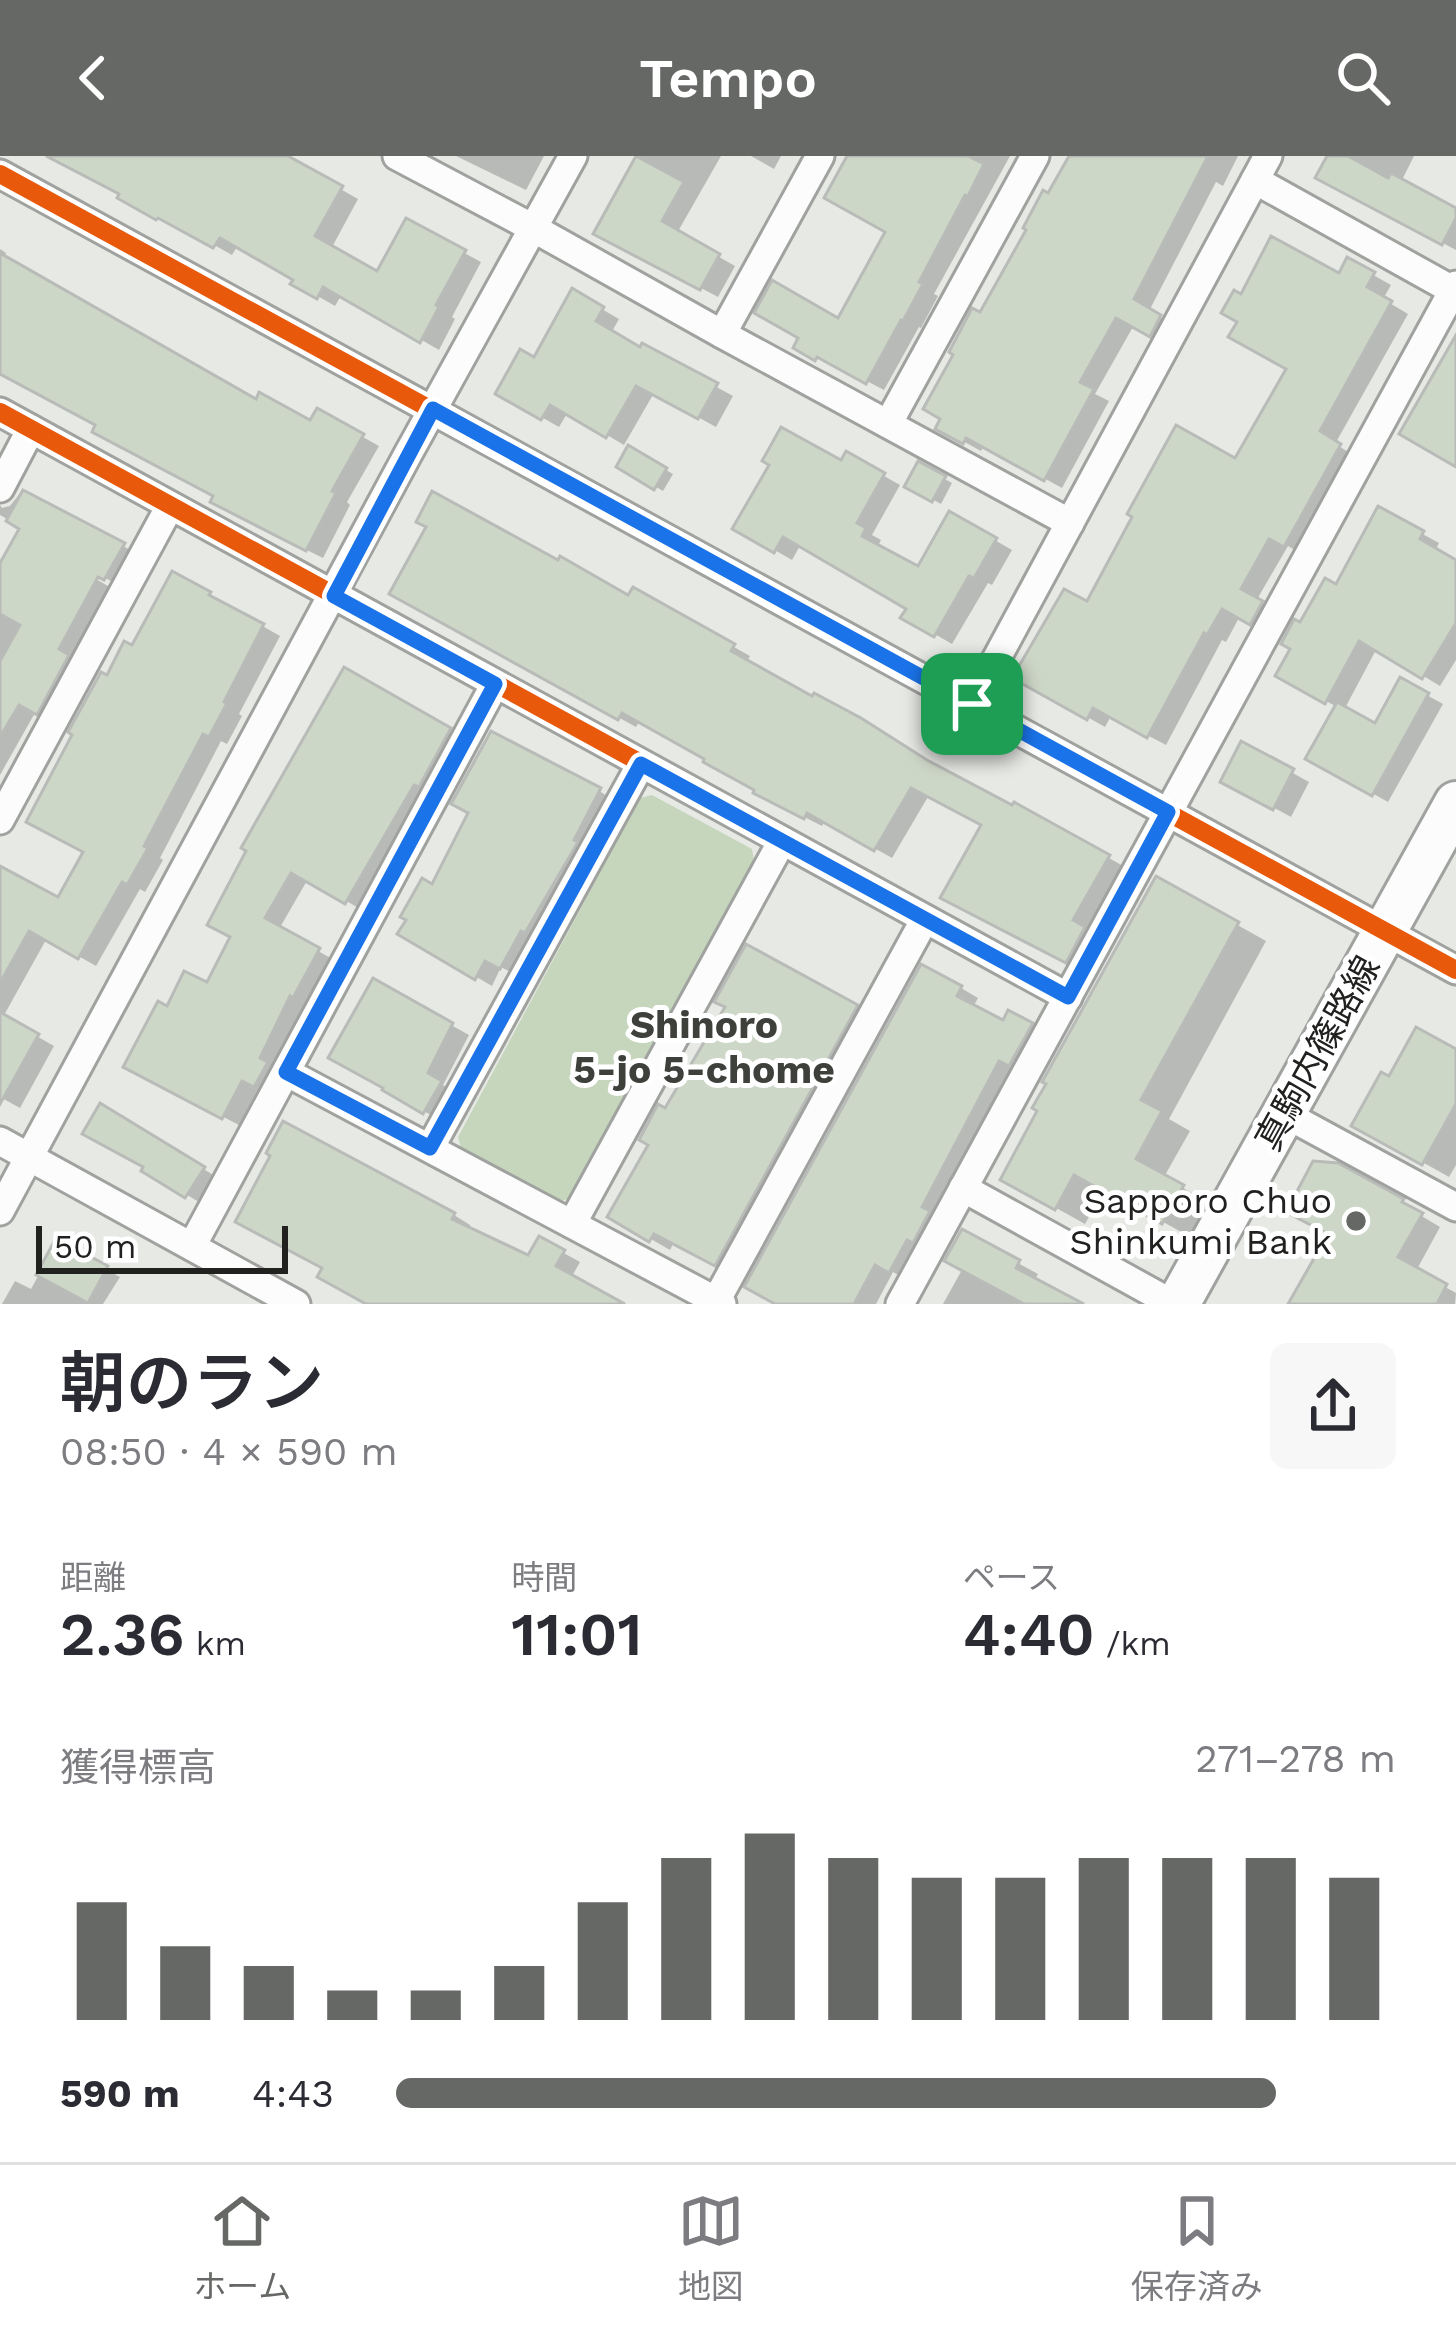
<!DOCTYPE html>
<html lang="ja">
<meta charset="utf-8">
<style>
body{margin:0;font-family:"Work Sans","Noto Sans JP",sans-serif;background:#f7f7f7;color:#2b2b33;height:100vh;display:flex;flex-direction:column;font-size:45px;white-space:nowrap}
*{box-sizing:border-box;margin:0}
p{font-size:39px;color:#7c7c81}
.icon{flex:none;width:66px;height:66px;fill:none;stroke:currentColor;stroke-width:2;stroke-linecap:round;stroke-linejoin:round}
.map{position:relative;height:1148px;overflow:hidden}
.side{display:flex;flex-direction:column;background:#fff;flex:1}
.side>*{flex:none}
.scale{position:absolute;left:36px;bottom:30px;width:252px;box-sizing:border-box;padding-left:12px;border:6px solid #212220;border-top:0;font-size:33px;line-height:42px;white-space:nowrap;color:#212220;-webkit-text-stroke:9px #fff;paint-order:stroke}
.pin{position:absolute;display:grid;place-items:center;width:102px;height:102px;color:#fff;margin:-51px;border-radius:24px;box-shadow:0 6px 18px #0006}
.round{display:grid;place-items:center;flex:none;width:126px;height:126px;border-radius:18px;background:#f7f7f7}
.summary{display:flex;align-items:center;justify-content:space-between;height:204px;padding:0 60px}
h1{font-size:66px;font-weight:600;line-height:90px}
.metrics{display:grid;grid-template-columns:repeat(3,1fr);gap:18px;height:204px;padding:12px 60px}
.metrics div{display:grid;align-content:center}
.metrics b{font-size:60px;font-weight:600}
.metrics small{font-size:33px;font-weight:400}
.metrics p{font-size:33px}
.chart{height:336px;padding:24px 60px}
.chart p{display:flex;justify-content:space-between}
.chart svg{width:100%;height:216px;margin-top:12px;stroke:#666865;stroke-width:6}
ul{padding:0 60px;list-style:none;font-size:39px}
li{display:grid;grid-template-columns:192px 144px 1fr;align-items:center;height:90px}
li i{height:30px;border-radius:15px;background:#666865}
header{display:flex;justify-content:space-between;align-items:center;height:156px;padding:0 60px;background:#666865;color:#fff;font-size:54px;font-weight:600}
.menu{display:flex;justify-content:space-around;align-items:center;height:168px;border-top:3px solid #e1e1e2;background:#fff;font-size:33px;color:#7c7c81}
.menu a{display:grid;justify-items:center;gap:6px}
.menu .current{color:#666865}
.map>svg:first-child{display:block}
.green{fill:#c6d6bd}
.shadow{fill:#0003}
.building{fill:#cdd7c7;stroke:#b9bbb8;stroke-width:3}
.lines{fill:none;stroke-linecap:round;stroke-linejoin:round}
.street-casing{stroke:#a0a29f;stroke-width:33}
.primary-casing{stroke:#a0a29f;stroke-width:48}
.street{stroke:#fbfcfb;stroke-width:27}
.primary{stroke:#fbfcfb;stroke-width:42}
.cycleway-casing{stroke:#fff;stroke-width:26}
.cycleway{stroke:#e8590c;stroke-width:18}
.route-casing{stroke:#fff;stroke-width:24}
.route{stroke:#1a73e8;stroke-width:15}
.poi-dot{fill:#666865;stroke:#fff;stroke-width:4.5}
.labels{text-anchor:middle;stroke-width:10;stroke-linejoin:round;paint-order:stroke}
.street-label{font-size:36px;fill:#212220;stroke:#fff}
.poi-label{font-size:36px;fill:#212220;stroke:#fff;text-anchor:end}
.neighbourhood-label{font-size:39px;font-weight:bold;fill:#3d403b;stroke:#fff}
</style>
<header><svg class="icon" aria-label="back" viewBox="0 0 24 24"><path d="M15 5l-7 7 7 7"/></svg>Tempo<svg class="icon" aria-label="search" viewBox="0 0 24 24"><circle cx="10" cy="10" r="6"/><path d="M15 15l6 6"/></svg></header>
<div class="map">
<svg width="1456" height="1148" viewBox="0 0 1456 1148">
<rect width="100%" height="100%" fill="#e7e9e5"/>
<path class="green" d="M652,639L752,693L754,705L569,1043L561,1045L461,992L458,981L640,642Z"/>
<g class="shadow">
<path d="M65,0H282L358,43L331,93L378,119L407,66L481,106L452,161L455,163L439,194L342,138L335,150L295,127L297,123L238,89L232,99L123,38Z"/>
<path d="M456,0H544L526,34Z"/>
<path d="M640,0H721L677,77L735,110L718,141L597,77Z"/>
<path d="M751,0H781L774,13Z"/>
<path d="M851,0H1010L934,138L938,140L921,172L919,171L884,234L834,208L833,211L797,191L839,166L889,75Z"/>
<path d="M1073,0H1238L1223,30L1216,26L1149,155L1176,171L1168,188L1134,169L1095,238L1109,245L1062,332L984,289L981,295L939,272L982,160Z"/>
<path d="M1331,0H1414L1401,26L1456,55V94L1336,30Z"/>
<path d="M0,93L6,97L3,102L257,247L311,268L318,256L379,290L347,346L350,349L323,402L256,369L216,340L99,268L0,214Z"/>
<path d="M1348,105L1391,129L1383,143L1408,158L1335,288L1357,301L1303,399L1288,390L1256,445L1279,458L1268,477L1240,460L1226,486L1222,484L1166,589L1111,560L1105,571L1016,521L1236,306L1290,212L1241,165L1242,142L1340,121Z"/>
<path d="M574,137L619,163L611,177L641,195L643,191L733,240L716,271L654,237L624,289L568,256L559,271L499,237L535,205Z"/>
<path d="M629,293L673,318L663,335L620,310Z"/>
<path d="M847,299L900,329L872,379L881,384L877,392L919,414L951,359L1012,394L992,429L988,427L952,488L905,461L910,452L801,388L792,404L736,372L842,308Z"/>
<path d="M919,309L952,327L941,348L908,330Z"/>
<path d="M21,336L140,399L121,431L92,414L89,419L113,433L54,566L36,555L0,619V413L23,372L0,359V349L2,352L10,350Z"/>
<path d="M1379,354L1439,387L1435,395L1456,408V504L1440,530L1377,492L1344,554L1376,571L1401,525L1443,548L1388,646L1309,602L1337,551L1279,519L1301,470L1337,432Z"/>
<path d="M173,419L280,480L239,558L242,560L227,588L221,585L160,702L163,704L145,736L140,733L96,810L47,782L3,861L54,890L20,952L0,941V718L59,745L87,696L108,523L133,493Z"/>
<path d="M634,435L750,500L746,507L1014,653L1016,650L1125,711L1084,814L960,750L984,668L929,639L892,702L825,664L822,670L773,645L708,602L640,564L636,571L393,437L630,443Z"/>
<path d="M345,515L465,584L362,754L308,723L279,773L334,804L310,848L307,847L274,913L271,938L259,931L239,969L142,919L168,854L208,830L233,781Z"/>
<path d="M1242,589L1309,626L1291,661L1224,624Z"/>
<path d="M599,635L614,644L516,819L501,811L492,830L401,777L434,732Z"/>
<path d="M1157,724L1266,785L1169,963L1190,975L1164,1021L1211,1048L1192,1082L1104,1033L1085,1068L1033,1039Z"/>
<path d="M747,792L876,862L735,1119L674,1086L670,1094L611,1060L729,851Z"/>
<path d="M374,826L469,879L443,929L457,938L441,965L386,933Z"/>
<path d="M961,832L978,842L973,851L1005,868L1009,858L1048,879L907,1124L893,1116L876,1148H779Z"/>
<path d="M1456,896V1009L1449,1021L1355,968L1390,924Z"/>
<path d="M101,951L220,1023L204,1049L145,1014L147,1011Z"/>
<path d="M284,969L454,1059L470,1069L468,1074L529,1103L540,1084L580,1106L571,1122L325,1112L274,999Z"/>
<path d="M1420,1059L1440,1071L1416,1115L1456,1137L1455,1148H1291Z"/>
<path d="M963,1077L1038,1118L1034,1125L1078,1148H943L963,1112Z"/>
<path d="M57,1086L120,1121L103,1148H2L15,1125L31,1133Z"/>
</g>
<g class="building">
<path d="M46,0H288L343,30L315,80L377,115L406,62L466,94L436,149L439,151L420,187L323,131L317,143L290,128L293,124L220,82L213,92L158,62L156,64L117,42L119,38Z"/>
<path d="M636,0L684,26L662,65L720,98L700,134L593,78Z"/>
<path d="M847,0H968L984,8L968,40L965,39L919,126L923,128L903,165L901,164L866,228L817,201L815,205L793,192L798,182L754,157L772,124L838,162L885,76L824,42Z"/>
<path d="M1069,0H1208L1134,143L1161,159L1150,181L1116,162L1080,226L1094,233L1044,325L966,282L963,288L935,273L940,263L923,253L953,199L949,196L972,152L980,156L1026,74L1023,72L1043,34L1048,37Z"/>
<path d="M1327,0H1348L1388,22L1391,17L1456,52V62L1442,89L1315,22Z"/>
<path d="M1271,80L1339,117L1347,101L1375,116L1367,131L1392,145L1320,275L1341,288L1284,391L1269,383L1241,433L1263,445L1250,469L1222,453L1207,479L1204,477L1147,582L1093,552L1087,564L1012,522L1064,433L1087,445L1132,361L1127,358L1176,269L1235,302L1286,213L1228,181L1237,166L1221,157L1234,134L1241,138Z"/>
<path d="M0,97L256,243L259,236L310,264L317,252L364,278L332,335L336,337L306,395L210,346L213,340L92,276L95,269L0,218Z"/>
<path d="M572,132L604,151L596,165L640,191L642,187L718,227L698,263L636,230L606,282L550,249L541,264L495,238L520,193L534,201Z"/>
<path d="M1456,179V311L1399,278Z"/>
<path d="M781,271L841,304L846,295L885,317L857,367L866,372L862,380L918,410L949,355L997,382L974,422L969,420L934,481L900,462L906,453L783,381L774,397L732,373L769,309L762,305Z"/>
<path d="M628,289L667,312L654,334L616,311Z"/>
<path d="M918,305L946,320L932,346L904,331Z"/>
<path d="M23,334L125,387L104,424L98,421L59,493L69,499L37,559L19,549L0,581V505L20,469L0,458V407L19,373L6,365Z"/>
<path d="M432,335L558,404L560,400L628,439L633,431L735,488L731,495L812,540L814,537L861,562L927,604L1012,649L1014,646L1110,699L1073,764L1085,771L1066,807L940,742L981,669L911,632L874,695L807,657L804,663L753,637L754,634L703,606L704,603L622,557L618,564L389,438L426,371L416,366Z"/>
<path d="M1378,350L1424,375L1420,383L1456,404V467L1422,523L1359,485L1325,548L1275,520L1290,493L1281,488L1294,463L1300,466L1325,422L1336,428Z"/>
<path d="M172,415L211,436L209,439L264,468L224,546L227,547L209,581L203,578L144,690L148,692L127,729L122,726L78,803L29,775L0,827V710L58,741L83,696L26,666L72,579L68,576L101,516L107,519L124,485L132,489Z"/>
<path d="M344,511L451,572L419,631L414,629L345,748L291,717L265,762L320,792L293,842L290,840L260,902L268,906L254,931L242,925L222,963L123,911L158,845L167,850L184,815L207,826L230,781L207,769L246,695L241,692Z"/>
<path d="M1400,521L1429,537L1372,640L1305,603L1337,546L1375,567Z"/>
<path d="M491,575L601,632L574,684L578,686L525,777L521,775L500,813L485,805L475,824L397,778L406,764L400,761L422,722L432,728L468,657L451,648Z"/>
<path d="M1241,585L1294,613L1273,654L1220,626Z"/>
<path d="M1156,720L1239,766L1141,944L1162,955L1136,1003L1184,1029L1162,1068L1074,1019L1055,1054L1000,1024L1037,955L1032,952L1046,928L1042,926Z"/>
<path d="M746,788L858,849L715,1110L654,1078L649,1086L607,1061L648,989L639,984L658,948L665,952L725,851L714,846Z"/>
<path d="M921,808L962,830L957,840L1003,864L1008,854L1033,867L1009,910L999,905L922,1051L930,1055L913,1087L907,1084L889,1117L875,1109L854,1148H775L744,1131Z"/>
<path d="M373,822L453,867L428,917L442,925L423,958L382,934L383,932L328,902Z"/>
<path d="M0,856L39,878L0,948Z"/>
<path d="M1416,871L1456,893V948L1422,1009L1351,970L1381,916L1389,920Z"/>
<path d="M100,947L205,1011L185,1042L141,1015L143,1011L82,978Z"/>
<path d="M283,965L455,1057L452,1063L528,1099L539,1080L565,1094L556,1110L625,1148H366L317,1121L322,1112L235,1066L270,1000L266,997Z"/>
<path d="M1313,1005L1338,1007L1404,1043L1402,1046L1423,1057L1398,1101L1447,1128L1437,1148H1288L1328,1078L1286,1056Z"/>
<path d="M962,1073L1020,1104L1016,1112L1084,1148H1024L944,1105Z"/>
<path d="M56,1082L108,1110L88,1147L36,1119Z"/>
</g>
<g class="lines">
<defs>
<g id="street">
<path d="M397,0L533,72L722,178L1070,367"/>
<path d="M0,18L1456,814"/>
<path d="M1255,24L1456,136"/>
<path d="M722,178L820,0"/>
<path d="M0,256L1068,841"/>
<path d="M888,268L1035,0"/>
<path d="M0,332L31,273"/>
<path d="M972,548L1268,0"/>
<path d="M0,664L170,350"/>
<path d="M286,916L722,1148"/>
<path d="M1283,957L1456,1051"/>
<path d="M0,985L296,1148"/>
<path d="M430,992L641,608"/>
<path d="M963,1032L1173,1148"/>
<path d="M0,1055L408,298L573,0"/>
<path d="M572,1068L782,685"/>
<path d="M192,1090L495,528"/>
<path d="M716,1145L925,763"/>
<path d="M900,1148L1456,129"/>
</g>
<path id="primary" d="M1178,1148L1456,647"/>
</defs>
<use href="#street" class="street-casing"/>
<use href="#primary" class="primary-casing"/>
<use href="#street" class="street"/>
<use href="#primary" class="primary"/>
<defs>
<g id="cycleway">
<path d="M0,18L1456,814"/>
<path d="M0,256L1068,841"/>
</g>
</defs>
<use href="#cycleway" class="cycleway-casing"/>
<use href="#cycleway" class="cycleway"/>
</g>
<g class="lines">
<defs>
<path id="route" d="M433,253L1168,656L1068,841L641,608L430,992L286,916L495,528L334,440Z"/>
</defs>
<use href="#route" class="route-casing"/>
<use href="#route" class="route"/>
</g>
<circle class="poi-dot" cx="1356" cy="1065" r="12"/>
<g class="labels">
<g class="street-label">
<text transform="translate(1317 897) rotate(-61)" y="13">真駒内篠路線</text>
</g>
<g class="poi-label">
<text x="1332" y="1057">Sapporo Chuo<tspan x="1332" dy="41">Shinkumi Bank</tspan></text>
</g>
<g class="neighbourhood-label">
<text x="704" y="882">Shinoro<tspan x="704" dy="45">5-jo 5-chome</tspan></text>
</g>
</g>
</svg>
<div class="scale">50 m</div>
<div class="pin" style="left:972px;top:548px;background:#1e9e55"><svg class="icon" aria-label="arrive" viewBox="0 0 24 24"><path d="M6 21V4h12l-3 4 3 4H6"/></svg></div>
</div>
<section class="side">
<div class="summary"><div><h1>朝のラン</h1><p>08:50 · 4 × 590 m</p></div><a class="round"><svg class="icon" aria-label="share" viewBox="0 0 24 24"><path d="M12 15V3M7 8l5-5 5 5M5 13v7h14v-7"/></svg></a></div>
<div class="metrics">
<div><p>距離</p><b>2.36<small> km</small></b></div>
<div><p>時間</p><b>11:01</b></div>
<div><p>ペース</p><b>4:40<small> /km</small></b></div>
</div>
<div class="chart"><p><span>獲得標高</span>271–278 m</p>
<svg viewBox="0 0 160 44" preserveAspectRatio="none"><path d="M5 44V20M15 44V29M25 44V33M35 44V38M45 44V38M55 44V33M65 44V20M75 44V11M85 44V6M95 44V11M105 44V15M115 44V15M125 44V11M135 44V11M145 44V11M155 44V15"/></svg>
</div>
<ul>
<li><b>590 m</b>4:43<i style="width:88%"></i></li>
</ul>
</section>
<nav class="menu">
<a class="current"><svg class="icon" aria-label="home" viewBox="0 0 24 24"><path d="M3 11l9-7 9 7M6 9v11h12V9"/></svg>ホーム</a>
<a><svg class="icon" aria-label="map" viewBox="0 0 24 24"><path d="M3 6l6-2 6 2 6-2v14l-6 2-6-2-6 2zM9 4v14M15 6v14"/></svg>地図</a>
<a><svg class="icon" aria-label="saved" viewBox="0 0 24 24"><path d="M7 4h10v16l-5-4-5 4z"/></svg>保存済み</a>
</nav>
